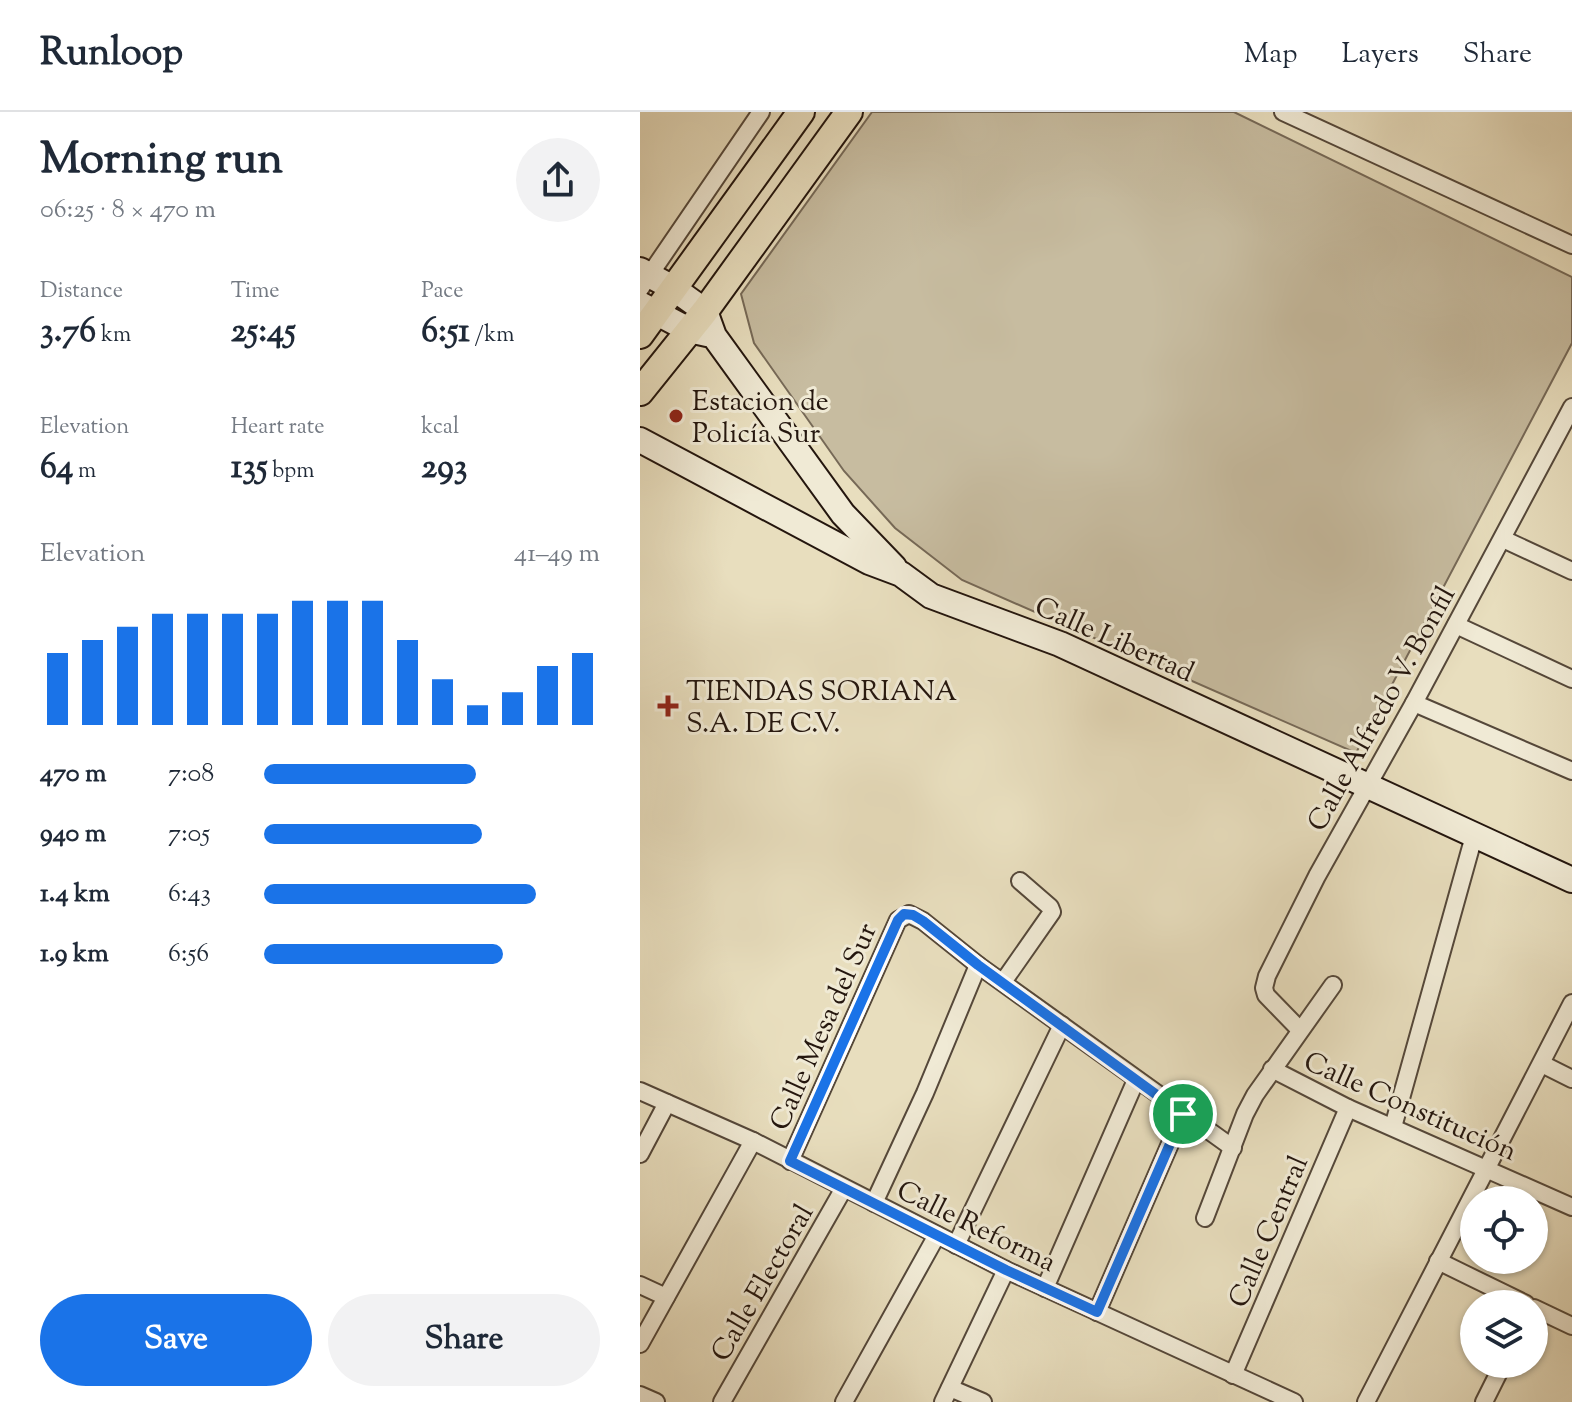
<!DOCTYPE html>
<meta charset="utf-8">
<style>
body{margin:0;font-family:"Sorts Mill Goudy",serif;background:#f2f2f3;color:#1f2937;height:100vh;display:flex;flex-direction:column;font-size:30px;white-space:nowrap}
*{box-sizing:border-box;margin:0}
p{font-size:26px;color:#747a83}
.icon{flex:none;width:44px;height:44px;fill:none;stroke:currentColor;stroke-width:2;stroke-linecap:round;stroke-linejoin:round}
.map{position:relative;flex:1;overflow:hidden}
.side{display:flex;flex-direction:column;background:#fff;width:640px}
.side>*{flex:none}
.buttons{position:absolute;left:820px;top:1074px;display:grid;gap:16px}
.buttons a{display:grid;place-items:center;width:88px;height:88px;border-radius:50%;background:#fff;box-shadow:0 2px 6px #0004;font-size:40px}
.pin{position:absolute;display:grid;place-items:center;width:68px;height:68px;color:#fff;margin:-34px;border:4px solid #fff;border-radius:50%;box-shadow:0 2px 8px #0007}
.round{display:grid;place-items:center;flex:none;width:84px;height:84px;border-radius:42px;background:#f2f2f3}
.head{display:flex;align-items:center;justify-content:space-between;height:136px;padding:0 40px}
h1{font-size:44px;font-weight:800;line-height:60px}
.stats{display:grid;grid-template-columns:repeat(3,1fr);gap:12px;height:136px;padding:8px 40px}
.stats div{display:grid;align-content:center}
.stats b{font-size:34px;font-weight:800}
.stats small{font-size:22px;font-weight:400}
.stats p{font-size:22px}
.chart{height:224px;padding:16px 40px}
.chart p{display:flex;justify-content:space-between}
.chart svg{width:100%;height:144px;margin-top:8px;stroke:#1a73e8;stroke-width:6}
.cta{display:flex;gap:16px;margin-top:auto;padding:16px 40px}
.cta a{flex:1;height:92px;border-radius:48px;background:#1a73e8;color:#fff;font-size:32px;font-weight:800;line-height:92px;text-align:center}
.cta a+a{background:#f2f2f3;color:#1f2937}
ul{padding:0 40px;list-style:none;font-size:26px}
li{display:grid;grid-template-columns:128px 96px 1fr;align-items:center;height:60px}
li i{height:20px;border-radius:10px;background:#1a73e8}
header{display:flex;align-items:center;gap:48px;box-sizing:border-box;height:112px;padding:0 40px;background:#fff;border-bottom:2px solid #e0e1e3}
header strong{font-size:38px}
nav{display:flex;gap:44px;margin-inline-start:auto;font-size:28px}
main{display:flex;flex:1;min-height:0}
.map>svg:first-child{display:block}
.green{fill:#c7bca0;stroke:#766957;stroke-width:2}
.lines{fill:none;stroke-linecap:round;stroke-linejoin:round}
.street-casing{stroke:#55483a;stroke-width:20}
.secondary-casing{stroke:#24160e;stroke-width:28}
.primary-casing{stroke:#24160e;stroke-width:30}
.street{stroke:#f0ead5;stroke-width:16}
.secondary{stroke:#f0ead5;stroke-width:24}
.primary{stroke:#e8debe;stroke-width:26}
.route-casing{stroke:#fff;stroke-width:16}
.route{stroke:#1a73e8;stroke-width:10}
.poi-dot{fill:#8f2418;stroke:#f0ead5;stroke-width:3}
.labels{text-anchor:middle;stroke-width:6;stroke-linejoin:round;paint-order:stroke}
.poi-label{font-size:28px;fill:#24160e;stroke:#f0ead5;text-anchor:start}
.street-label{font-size:28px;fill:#24160e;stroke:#f0ead5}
</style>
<header>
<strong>Runloop</strong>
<nav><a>Map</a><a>Layers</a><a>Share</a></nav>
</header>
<main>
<section class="side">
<div class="head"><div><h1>Morning run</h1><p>06:25 · 8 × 470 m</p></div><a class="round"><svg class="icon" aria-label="share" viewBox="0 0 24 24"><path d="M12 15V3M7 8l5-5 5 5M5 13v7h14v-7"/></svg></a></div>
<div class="stats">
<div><p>Distance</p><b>3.76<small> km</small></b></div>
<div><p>Time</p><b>25:45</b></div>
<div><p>Pace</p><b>6:51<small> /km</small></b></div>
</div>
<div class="stats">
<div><p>Elevation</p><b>64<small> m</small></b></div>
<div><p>Heart rate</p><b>135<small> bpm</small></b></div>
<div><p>kcal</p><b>293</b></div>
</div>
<div class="chart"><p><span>Elevation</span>41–49 m</p>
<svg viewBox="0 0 160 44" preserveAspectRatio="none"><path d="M5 44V22M15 44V18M25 44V14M35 44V10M45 44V10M55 44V10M65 44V10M75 44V6M85 44V6M95 44V6M105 44V18M115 44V30M125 44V38M135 44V34M145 44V26M155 44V22"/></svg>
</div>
<ul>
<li><b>470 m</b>7:08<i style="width:63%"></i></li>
<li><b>940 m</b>7:05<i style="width:65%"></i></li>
<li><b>1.4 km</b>6:43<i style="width:81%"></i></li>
<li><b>1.9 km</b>6:56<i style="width:71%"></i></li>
</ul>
<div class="cta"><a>Save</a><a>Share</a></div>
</section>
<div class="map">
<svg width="932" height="1290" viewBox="0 0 932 1290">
<rect width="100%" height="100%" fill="#e8debe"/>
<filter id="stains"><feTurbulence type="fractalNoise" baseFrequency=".0025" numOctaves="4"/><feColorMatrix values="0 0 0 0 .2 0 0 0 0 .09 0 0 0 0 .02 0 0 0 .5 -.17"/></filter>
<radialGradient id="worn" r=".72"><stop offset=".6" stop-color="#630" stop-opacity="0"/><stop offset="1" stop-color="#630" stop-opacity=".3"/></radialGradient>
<path class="green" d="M232,0H594L932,165V231L716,641L322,468L255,416L204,359L114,231L101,182Z"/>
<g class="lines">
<defs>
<g id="street">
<path d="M643,0L932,133"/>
<path d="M0,177L121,0"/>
<path d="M863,427L932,459"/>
<path d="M816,513L932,567"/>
<path d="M774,591L932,659"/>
<path d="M363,870L412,800L410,795L380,769"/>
<path d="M659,917L626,883L624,876L627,864L677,764L774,591L932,295"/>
<path d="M902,952L932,967"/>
<path d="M632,957L708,996L932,1095"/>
<path d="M0,979L113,1029L366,1158L654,1290"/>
<path d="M753,1015L834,724"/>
<path d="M0,1042L27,991"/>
<path d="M150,1049L258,808L269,802L283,809L338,853L593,1036"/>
<path d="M234,1091L285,981L338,853"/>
<path d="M565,1106L605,1002L615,983L693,873"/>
<path d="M316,1133L422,913"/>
<path d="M798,1149L886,1192"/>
<path d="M0,1173L26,1185"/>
<path d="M405,1176L496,968"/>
<path d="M894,1196L932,1214"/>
<path d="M457,1200L543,1002"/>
<path d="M0,1232L113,1029"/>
<path d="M593,1263L708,996"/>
<path d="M310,1276L343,1290"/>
<path d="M0,1283L16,1290"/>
<path d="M82,1290L204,1076"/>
<path d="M204,1290L297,1123"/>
<path d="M303,1290L366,1158"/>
<path d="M726,1290L932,891"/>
<path d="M844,1290L863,1252"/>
</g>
<g id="secondary">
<path d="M0,158L33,176L65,199L74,224L203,402L254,455"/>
<path d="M0,192L49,218L67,222"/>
<path d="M0,328L229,450L261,462L291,484L420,532L932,768"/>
</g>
<g id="primary">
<path d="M0,223L161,0"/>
<path d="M0,280L65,199L209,0"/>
</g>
</defs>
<use href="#street" class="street-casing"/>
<use href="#secondary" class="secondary-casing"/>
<use href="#primary" class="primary-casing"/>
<use href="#street" class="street"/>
<use href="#secondary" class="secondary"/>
<use href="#primary" class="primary"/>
</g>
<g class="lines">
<defs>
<path id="route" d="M264,802L273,803L283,809L338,853L543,1002L457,1200L366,1158L150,1049L258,808Z"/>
</defs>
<use href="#route" class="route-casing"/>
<use href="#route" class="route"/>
</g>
<g class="poi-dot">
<circle cx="36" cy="304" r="8"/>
<path d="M24 582h8v8h8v8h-8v8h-8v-8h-8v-8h8z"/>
</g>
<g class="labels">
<g class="poi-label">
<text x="52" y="298">Estacion de<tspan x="52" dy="32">Policía Sur</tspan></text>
<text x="46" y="588">TIENDAS SORIANA<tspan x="46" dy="32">S.A. DE C.V.</tspan></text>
</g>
<g class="street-label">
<text transform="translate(475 526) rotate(24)" y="10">Calle Libertad</text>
<text transform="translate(740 596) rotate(-61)" y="10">Calle Alfredo V. Bonfil</text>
<text transform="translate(182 914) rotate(-66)" y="10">Calle Mesa del Sur</text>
<text transform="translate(771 993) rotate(24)" y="10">Calle Constitución</text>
<text transform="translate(337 1113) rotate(26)" y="10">Calle Reforma</text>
<text transform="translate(627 1119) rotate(-67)" y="10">Calle Central</text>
<text transform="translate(121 1170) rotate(-60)" y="10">Calle Electoral</text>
</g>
</g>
<rect width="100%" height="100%" filter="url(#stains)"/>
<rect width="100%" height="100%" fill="url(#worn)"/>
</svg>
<div class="buttons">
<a><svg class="icon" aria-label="locate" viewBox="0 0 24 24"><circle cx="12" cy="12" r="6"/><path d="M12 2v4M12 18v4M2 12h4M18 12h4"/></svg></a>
<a><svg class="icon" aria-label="layers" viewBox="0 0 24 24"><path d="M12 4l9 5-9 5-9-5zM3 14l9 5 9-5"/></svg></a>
</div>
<div class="pin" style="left:543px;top:1002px;background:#1e9e55"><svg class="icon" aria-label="arrive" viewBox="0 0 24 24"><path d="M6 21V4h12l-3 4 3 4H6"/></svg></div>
</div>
</main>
